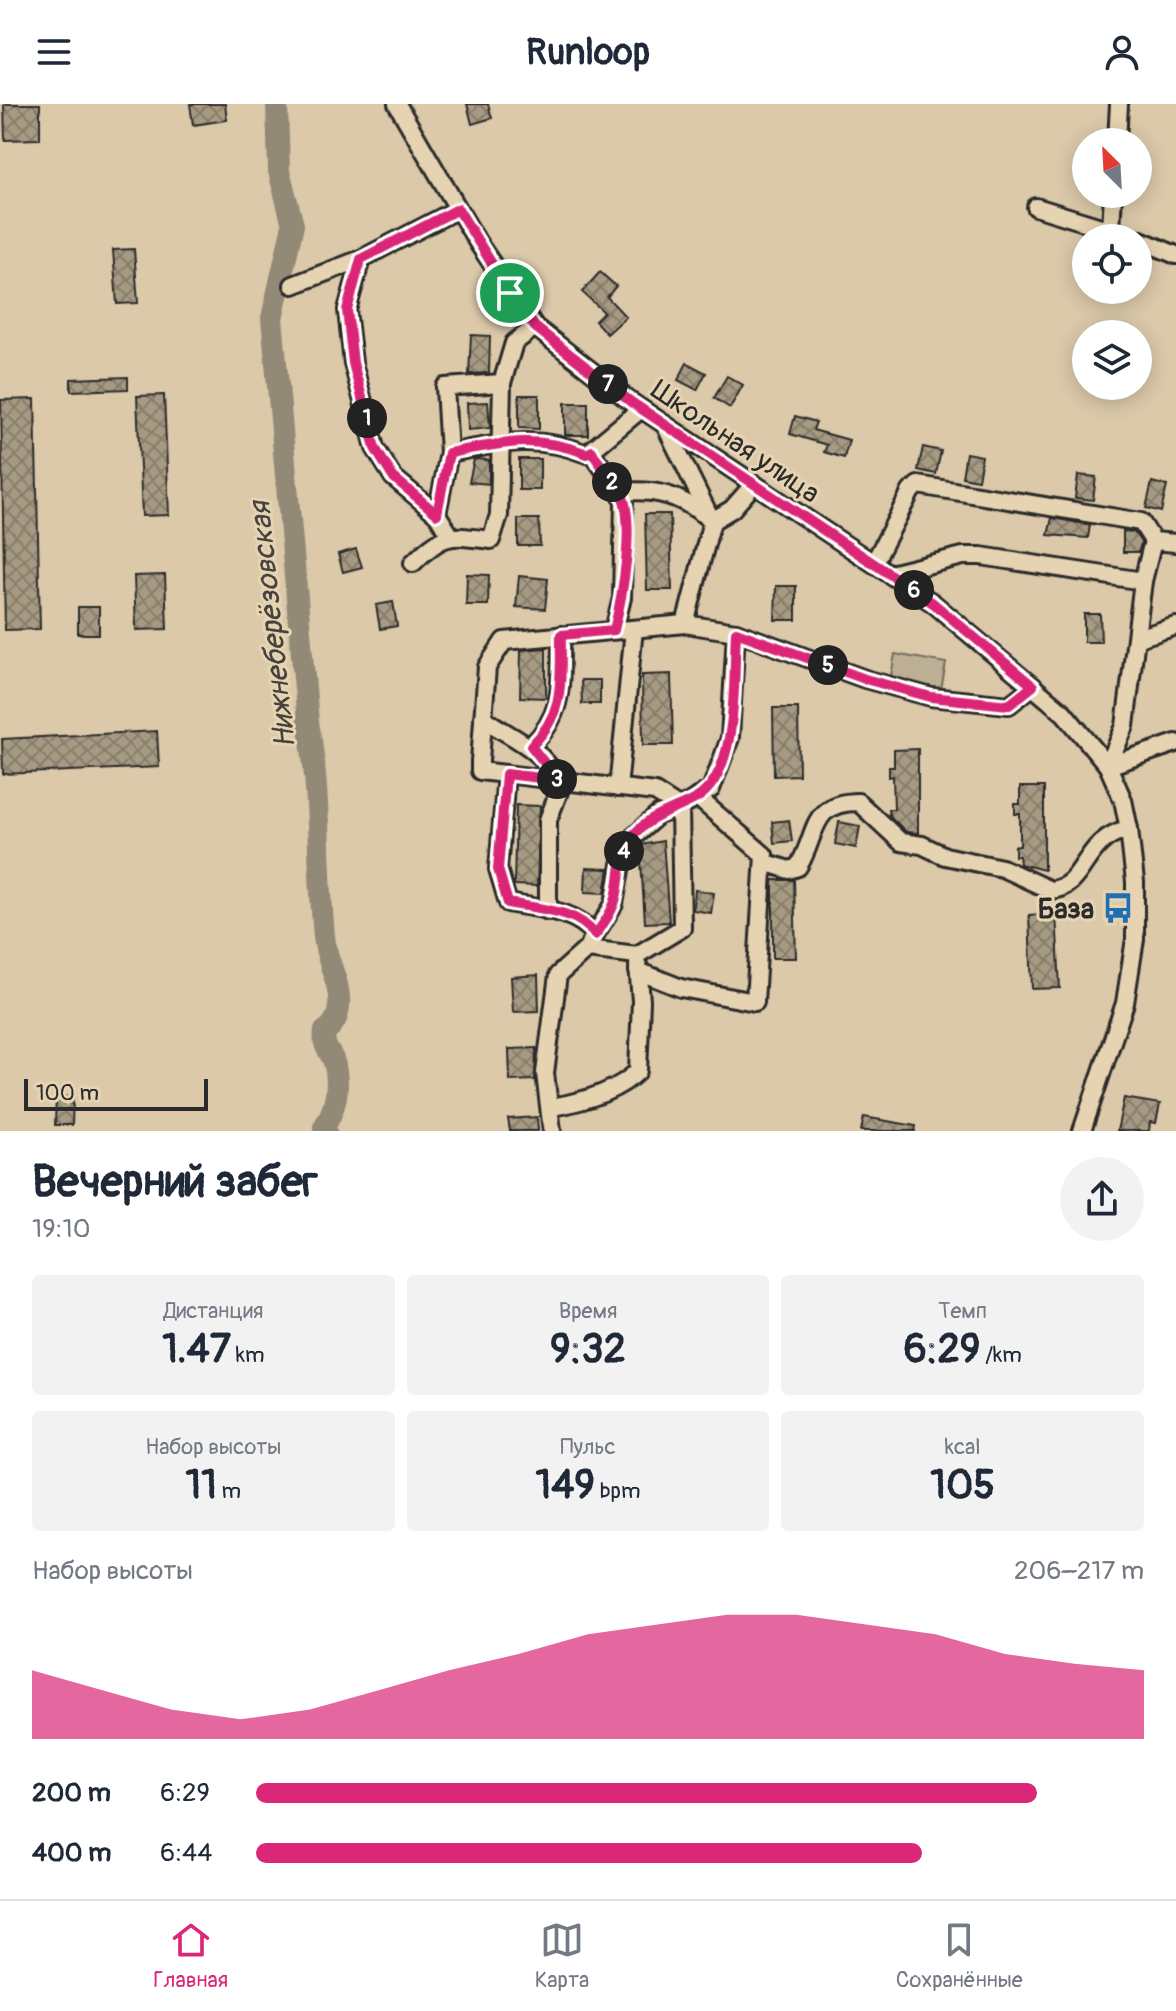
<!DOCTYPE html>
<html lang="ru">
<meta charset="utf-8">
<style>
body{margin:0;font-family:Pangolin,sans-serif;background:#f2f2f3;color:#1f2937;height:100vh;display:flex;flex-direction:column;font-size:30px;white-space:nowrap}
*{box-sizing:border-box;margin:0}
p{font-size:26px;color:#747a83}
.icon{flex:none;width:44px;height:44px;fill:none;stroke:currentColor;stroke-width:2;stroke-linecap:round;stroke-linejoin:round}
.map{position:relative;height:1027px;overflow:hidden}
.drawer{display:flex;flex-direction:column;background:#fff;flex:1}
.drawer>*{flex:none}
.needle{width:52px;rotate:336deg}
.fabs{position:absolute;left:1072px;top:24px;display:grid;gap:16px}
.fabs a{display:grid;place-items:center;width:80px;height:80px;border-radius:50%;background:#fff;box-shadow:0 4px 20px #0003;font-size:40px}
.scale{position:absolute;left:24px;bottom:20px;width:184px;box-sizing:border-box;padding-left:8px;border:4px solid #2b2b2b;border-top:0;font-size:22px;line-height:28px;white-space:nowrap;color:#2b2b2b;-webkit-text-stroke:6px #e6d3b1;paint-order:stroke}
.pin{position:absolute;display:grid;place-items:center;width:68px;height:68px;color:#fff;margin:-34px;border:4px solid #fff;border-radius:50%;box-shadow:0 2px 8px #0007}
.km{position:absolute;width:40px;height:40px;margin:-20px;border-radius:50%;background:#222;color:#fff;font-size:22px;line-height:40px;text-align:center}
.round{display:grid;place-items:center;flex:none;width:84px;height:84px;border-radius:42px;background:#f2f2f3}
.summary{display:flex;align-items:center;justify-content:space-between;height:136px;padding:0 32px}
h1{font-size:44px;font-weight:700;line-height:60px}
.figures{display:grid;grid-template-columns:repeat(3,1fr);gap:12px;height:136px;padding:8px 32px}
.figures div{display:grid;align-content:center;border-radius:8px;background:#f2f2f3;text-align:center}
.figures b{font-size:40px;font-weight:700}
.figures small{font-size:22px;font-weight:400}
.figures p{font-size:22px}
.chart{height:224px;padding:16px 32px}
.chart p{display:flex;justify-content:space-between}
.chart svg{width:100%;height:144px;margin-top:8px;fill:#db2777;opacity:.7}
ul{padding:0 32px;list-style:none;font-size:26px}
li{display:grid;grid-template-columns:128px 96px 1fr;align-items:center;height:60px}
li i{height:20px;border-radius:10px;background:#db2777}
header{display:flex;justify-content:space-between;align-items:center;height:104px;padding:0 32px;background:#fff;font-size:36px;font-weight:700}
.tabs{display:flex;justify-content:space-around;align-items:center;height:112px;border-top:2px solid #e0e1e3;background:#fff;font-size:22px;color:#747a83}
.tabs a{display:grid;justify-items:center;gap:4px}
.tabs .current{color:#db2777}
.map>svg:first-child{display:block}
.pitch{fill:#bdaf94;stroke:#746d60;stroke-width:2}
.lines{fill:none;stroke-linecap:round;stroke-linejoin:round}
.river{stroke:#928976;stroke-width:22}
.building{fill:url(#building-cross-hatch);stroke:#2b2b2b;stroke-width:2}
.minor-casing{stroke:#2b2b2b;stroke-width:22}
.minor{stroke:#e6d3b1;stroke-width:16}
.route-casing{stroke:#fff;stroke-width:16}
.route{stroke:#db2777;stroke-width:10}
.labels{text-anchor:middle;stroke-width:6;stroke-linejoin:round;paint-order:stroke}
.street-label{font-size:28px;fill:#2b2b2b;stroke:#e6d3b1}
.poi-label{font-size:28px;font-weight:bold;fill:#2b2b2b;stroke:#e6d3b1;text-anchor:end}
.water-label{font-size:30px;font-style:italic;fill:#45423e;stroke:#e6d3b1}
</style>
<header><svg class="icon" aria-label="menu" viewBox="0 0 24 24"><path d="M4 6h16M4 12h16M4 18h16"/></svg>Runloop<svg class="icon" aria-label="person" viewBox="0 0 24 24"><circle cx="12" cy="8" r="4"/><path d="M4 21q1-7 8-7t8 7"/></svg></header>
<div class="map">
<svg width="1176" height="1027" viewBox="0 0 1176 1027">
<defs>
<pattern id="building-cross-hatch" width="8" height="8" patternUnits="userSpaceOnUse" patternTransform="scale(2)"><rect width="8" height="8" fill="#a79a83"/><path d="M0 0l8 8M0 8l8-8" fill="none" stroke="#887e6b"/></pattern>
</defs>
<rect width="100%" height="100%" fill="#dbc9a9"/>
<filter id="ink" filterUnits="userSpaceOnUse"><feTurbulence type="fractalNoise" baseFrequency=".0125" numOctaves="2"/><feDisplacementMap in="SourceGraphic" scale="16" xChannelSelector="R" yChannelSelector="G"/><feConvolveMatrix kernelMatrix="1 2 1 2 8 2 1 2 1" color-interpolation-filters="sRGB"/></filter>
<g filter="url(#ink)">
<path class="pitch" d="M895,550L946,559L941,586L890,577Z"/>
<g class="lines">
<path class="river" d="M277,0L279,67L293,121L272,214L308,618C321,689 317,761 324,832C326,859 341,877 339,902C338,913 334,922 325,927C322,947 332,946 335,962C340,985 336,1004 324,1023L326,1027"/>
</g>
<g class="building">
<path d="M4,0H40V35L5,36Z"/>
<path d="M190,0H225L227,16L193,21Z"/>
<path d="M467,0H488L492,14L472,20Z"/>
<path d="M134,145L138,199L117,200L113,146Z"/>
<path d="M600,168L616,182L607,193L626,213L607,230L595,217L604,208L582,188Z"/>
<path d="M471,231L490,232L489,269L469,270Z"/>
<path d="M687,259L706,269L697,286L678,276Z"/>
<path d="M727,272L743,281L730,304L714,294Z"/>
<path d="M128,273V285L71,287V275Z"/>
<path d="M164,291L169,411L142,412L137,292Z"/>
<path d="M519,291H539V325L519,324Z"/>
<path d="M35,295L40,525L5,526L1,296Z"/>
<path d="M488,298L490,324L468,326L467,299Z"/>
<rect x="565" y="299" width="23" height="32"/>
<path d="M795,312L816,318L813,326L849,336L844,354L824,348L827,341L790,330Z"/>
<path d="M923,343L941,347L936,370L918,366Z"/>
<path d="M966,349L982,352L978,376L962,373Z"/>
<path d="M474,355L489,356V380L469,378Z"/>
<rect x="519" y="355" width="21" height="31"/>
<path d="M1078,371L1096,373L1093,396L1075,394Z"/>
<path d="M1152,378L1167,382L1161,408L1146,404Z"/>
<path d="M645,410H670L672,486H647Z"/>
<path d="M1052,414L1090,421L1088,434L1048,431Z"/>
<path d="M518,415H539L540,442H518Z"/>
<path d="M1123,427L1134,428L1141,438L1139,448H1123Z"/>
<path d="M356,445L362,463L343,468L338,450Z"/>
<path d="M467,470L489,471L488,501H466Z"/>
<path d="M165,471L167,525L136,526L134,472Z"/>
<path d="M519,472L548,475L545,505L516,503Z"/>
<path d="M776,482H796V516H775Z"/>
<path d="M393,498L397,522L380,525L376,501Z"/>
<rect x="78" y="503" width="21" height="27"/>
<path d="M1084,510H1100L1101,538H1084Z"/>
<path d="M546,544V594L520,593L521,546Z"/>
<path d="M671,570L673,641H643L642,571Z"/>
<path d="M581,576H600V600H582Z"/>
<path d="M773,604H798L799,671L774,672Z"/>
<path d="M157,627L159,663L3,670L2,635Z"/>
<path d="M918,645V729L906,728L889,711L888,705H894L893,672L889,673V663H894V646Z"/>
<path d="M1020,683H1044V766L1020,760L1019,752H1015V742H1020V710H1015V700H1020Z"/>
<path d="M516,701L540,702L537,782L514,781Z"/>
<path d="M789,716L792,737L774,739L772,718Z"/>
<path d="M839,718L860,722L856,744L835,740Z"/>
<path d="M663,737L669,818L645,819L640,741Z"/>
<path d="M586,764L609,765L605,789L585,788Z"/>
<path d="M773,776H794L796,854H773Z"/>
<path d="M695,786L714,789L711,809L693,806Z"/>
<path d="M1056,809L1060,884L1032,885L1029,811Z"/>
<path d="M538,871L539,907L513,908L511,873Z"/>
<path d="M536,944L535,976L510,977L509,945Z"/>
<path d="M56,992L73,993L72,1021H55Z"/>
<path d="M1124,994L1160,1000L1156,1019L1150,1018L1149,1027H1117Z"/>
<path d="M537,1013L538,1027H510L508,1015Z"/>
<path d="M864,1013L916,1022L915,1027H861Z"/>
</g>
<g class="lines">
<defs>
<g id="minor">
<path d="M397,0L478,139L535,223L631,298L933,499L1064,609L1108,662L1123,696L1129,725L1135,778V835L1125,899L1082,1027"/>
<path d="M1117,38L1119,0"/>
<path d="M1036,103L1136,134"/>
<path d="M1111,124L1113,90"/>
<path d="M1138,135L1176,151"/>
<path d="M361,155L347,206L353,259L375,344L393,373L437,410"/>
<path d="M293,181L361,155L458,105"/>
<path d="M665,321L712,417"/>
<path d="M592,347C600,366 619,378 624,398L622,494L614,526"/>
<path d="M449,349C501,339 536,330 587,350L641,305"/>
<path d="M621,388C657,385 679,391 707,413"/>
<path d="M712,417L732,405L754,380"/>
<path d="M450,431L437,410L449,349L445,283L502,279"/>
<path d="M413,459C444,428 450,431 491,436L499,411L502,279L514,239L535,223"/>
<path d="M874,459L911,387L918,381L1141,418L1153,437"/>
<path d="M890,470L963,452H981L1143,477"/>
<path d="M736,528L865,575L931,593L1009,601L1033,582"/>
<path d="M1138,534L1176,522"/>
<path d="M483,614C511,634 541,643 558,676"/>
<path d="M531,642C566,608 560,577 561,531"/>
<path d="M1108,662L1125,622L1143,477L1153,437L1176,439"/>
<path d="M1108,662L1176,639"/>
<path d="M506,670L498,765L508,799C538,805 576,805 595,831"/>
<path d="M618,684L634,525"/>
<path d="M680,704L655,688L480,667V657L487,563L504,537L685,520"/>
<path d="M764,758L789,766L798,763C818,731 809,698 858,698L901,738L922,741L945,752L1002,764L1050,786C1087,784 1081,734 1129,725"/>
<path d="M548,807V716L563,677"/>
<path d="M590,839L614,800L622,755L630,736L658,711L680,704"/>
<path d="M638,867L681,884L755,898L764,751L697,693"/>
<path d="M552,1003C581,998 616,989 638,967L641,897L638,861"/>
<path d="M552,1027L545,969L558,871L587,845L637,851L682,824L680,704L711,685L730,634L736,528L685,520L712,417"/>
</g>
</defs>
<use href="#minor" class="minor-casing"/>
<use href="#minor" class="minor"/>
</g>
</g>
<g class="lines" filter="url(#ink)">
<defs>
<path id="route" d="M458,105L510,189L535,223L631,298L933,499L1033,582L1009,601L931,593L865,575L736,528C733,574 740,667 697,694C674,707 647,712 630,735C617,755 622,779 614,800C610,811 602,822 595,831C577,805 538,805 508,799L498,765L506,670L558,676L531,642C566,608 560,577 561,531L614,526C622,494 636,419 621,388C614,373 599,363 592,347L587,350C536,330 501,339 449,349L437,410L393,373L375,344L353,259L347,206L361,155Z"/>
</defs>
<use href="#route" class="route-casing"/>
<use href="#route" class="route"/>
</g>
<defs>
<symbol id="bus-bare" viewBox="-9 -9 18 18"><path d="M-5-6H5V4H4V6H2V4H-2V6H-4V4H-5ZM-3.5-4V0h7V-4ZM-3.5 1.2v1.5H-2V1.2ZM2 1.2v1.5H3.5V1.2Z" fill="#1f6fb2" stroke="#e6d3b1" stroke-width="2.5" paint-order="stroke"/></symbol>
</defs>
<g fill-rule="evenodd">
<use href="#bus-bare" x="1096" y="782" width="44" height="44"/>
</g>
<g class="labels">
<g class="street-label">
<text transform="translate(736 337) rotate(34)" y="10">Школьная улица</text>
</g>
<g class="poi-label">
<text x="1094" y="814">База</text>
</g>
<g class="water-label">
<text transform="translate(272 521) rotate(-96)" y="10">Нижнеберёзовская</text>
</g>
</g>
</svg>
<div class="fabs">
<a><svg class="needle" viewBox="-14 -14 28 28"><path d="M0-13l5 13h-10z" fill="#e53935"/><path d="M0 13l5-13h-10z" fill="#747a83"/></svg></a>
<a><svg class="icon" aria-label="locate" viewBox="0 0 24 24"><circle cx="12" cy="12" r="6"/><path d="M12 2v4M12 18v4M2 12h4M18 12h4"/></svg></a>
<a><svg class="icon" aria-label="layers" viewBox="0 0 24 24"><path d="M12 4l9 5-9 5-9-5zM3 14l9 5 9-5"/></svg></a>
</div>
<div class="scale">100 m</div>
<div class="pin" style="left:510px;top:189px;background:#1e9e55"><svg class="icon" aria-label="arrive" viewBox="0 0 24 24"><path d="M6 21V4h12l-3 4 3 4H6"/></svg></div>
<b class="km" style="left:367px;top:314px">1</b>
<b class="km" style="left:612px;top:378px">2</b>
<b class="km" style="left:557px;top:675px">3</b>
<b class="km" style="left:624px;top:747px">4</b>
<b class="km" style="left:828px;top:561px">5</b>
<b class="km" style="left:914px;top:486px">6</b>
<b class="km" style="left:608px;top:280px">7</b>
</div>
<section class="drawer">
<div class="summary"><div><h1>Вечерний забег</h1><p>19:10</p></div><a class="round"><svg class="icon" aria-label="share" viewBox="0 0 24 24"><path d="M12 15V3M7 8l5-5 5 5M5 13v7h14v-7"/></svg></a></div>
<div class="figures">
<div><p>Дистанция</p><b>1.47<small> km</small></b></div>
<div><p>Время</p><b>9:32</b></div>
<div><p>Темп</p><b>6:29<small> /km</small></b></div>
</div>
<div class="figures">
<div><p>Набор высоты</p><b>11<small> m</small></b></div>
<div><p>Пульс</p><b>149<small> bpm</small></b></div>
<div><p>kcal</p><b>105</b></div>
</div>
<div class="chart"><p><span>Набор высоты</span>206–217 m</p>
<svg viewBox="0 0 160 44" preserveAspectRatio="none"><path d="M0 44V23L10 29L20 35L30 38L40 35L50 29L60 23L70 18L80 12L90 9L100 6L110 6L120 9L130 12L140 18L150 21L160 23V44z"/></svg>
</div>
<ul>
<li><b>200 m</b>6:29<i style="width:88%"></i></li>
<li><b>400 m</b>6:44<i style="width:75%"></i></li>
</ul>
</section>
<nav class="tabs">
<a class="current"><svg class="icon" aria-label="home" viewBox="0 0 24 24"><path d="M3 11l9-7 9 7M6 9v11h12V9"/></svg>Главная</a>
<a><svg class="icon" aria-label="map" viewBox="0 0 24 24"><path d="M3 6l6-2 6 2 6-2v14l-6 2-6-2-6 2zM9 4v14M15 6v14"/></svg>Карта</a>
<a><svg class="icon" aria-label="saved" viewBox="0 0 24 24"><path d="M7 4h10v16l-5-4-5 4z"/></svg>Сохранённые</a>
</nav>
